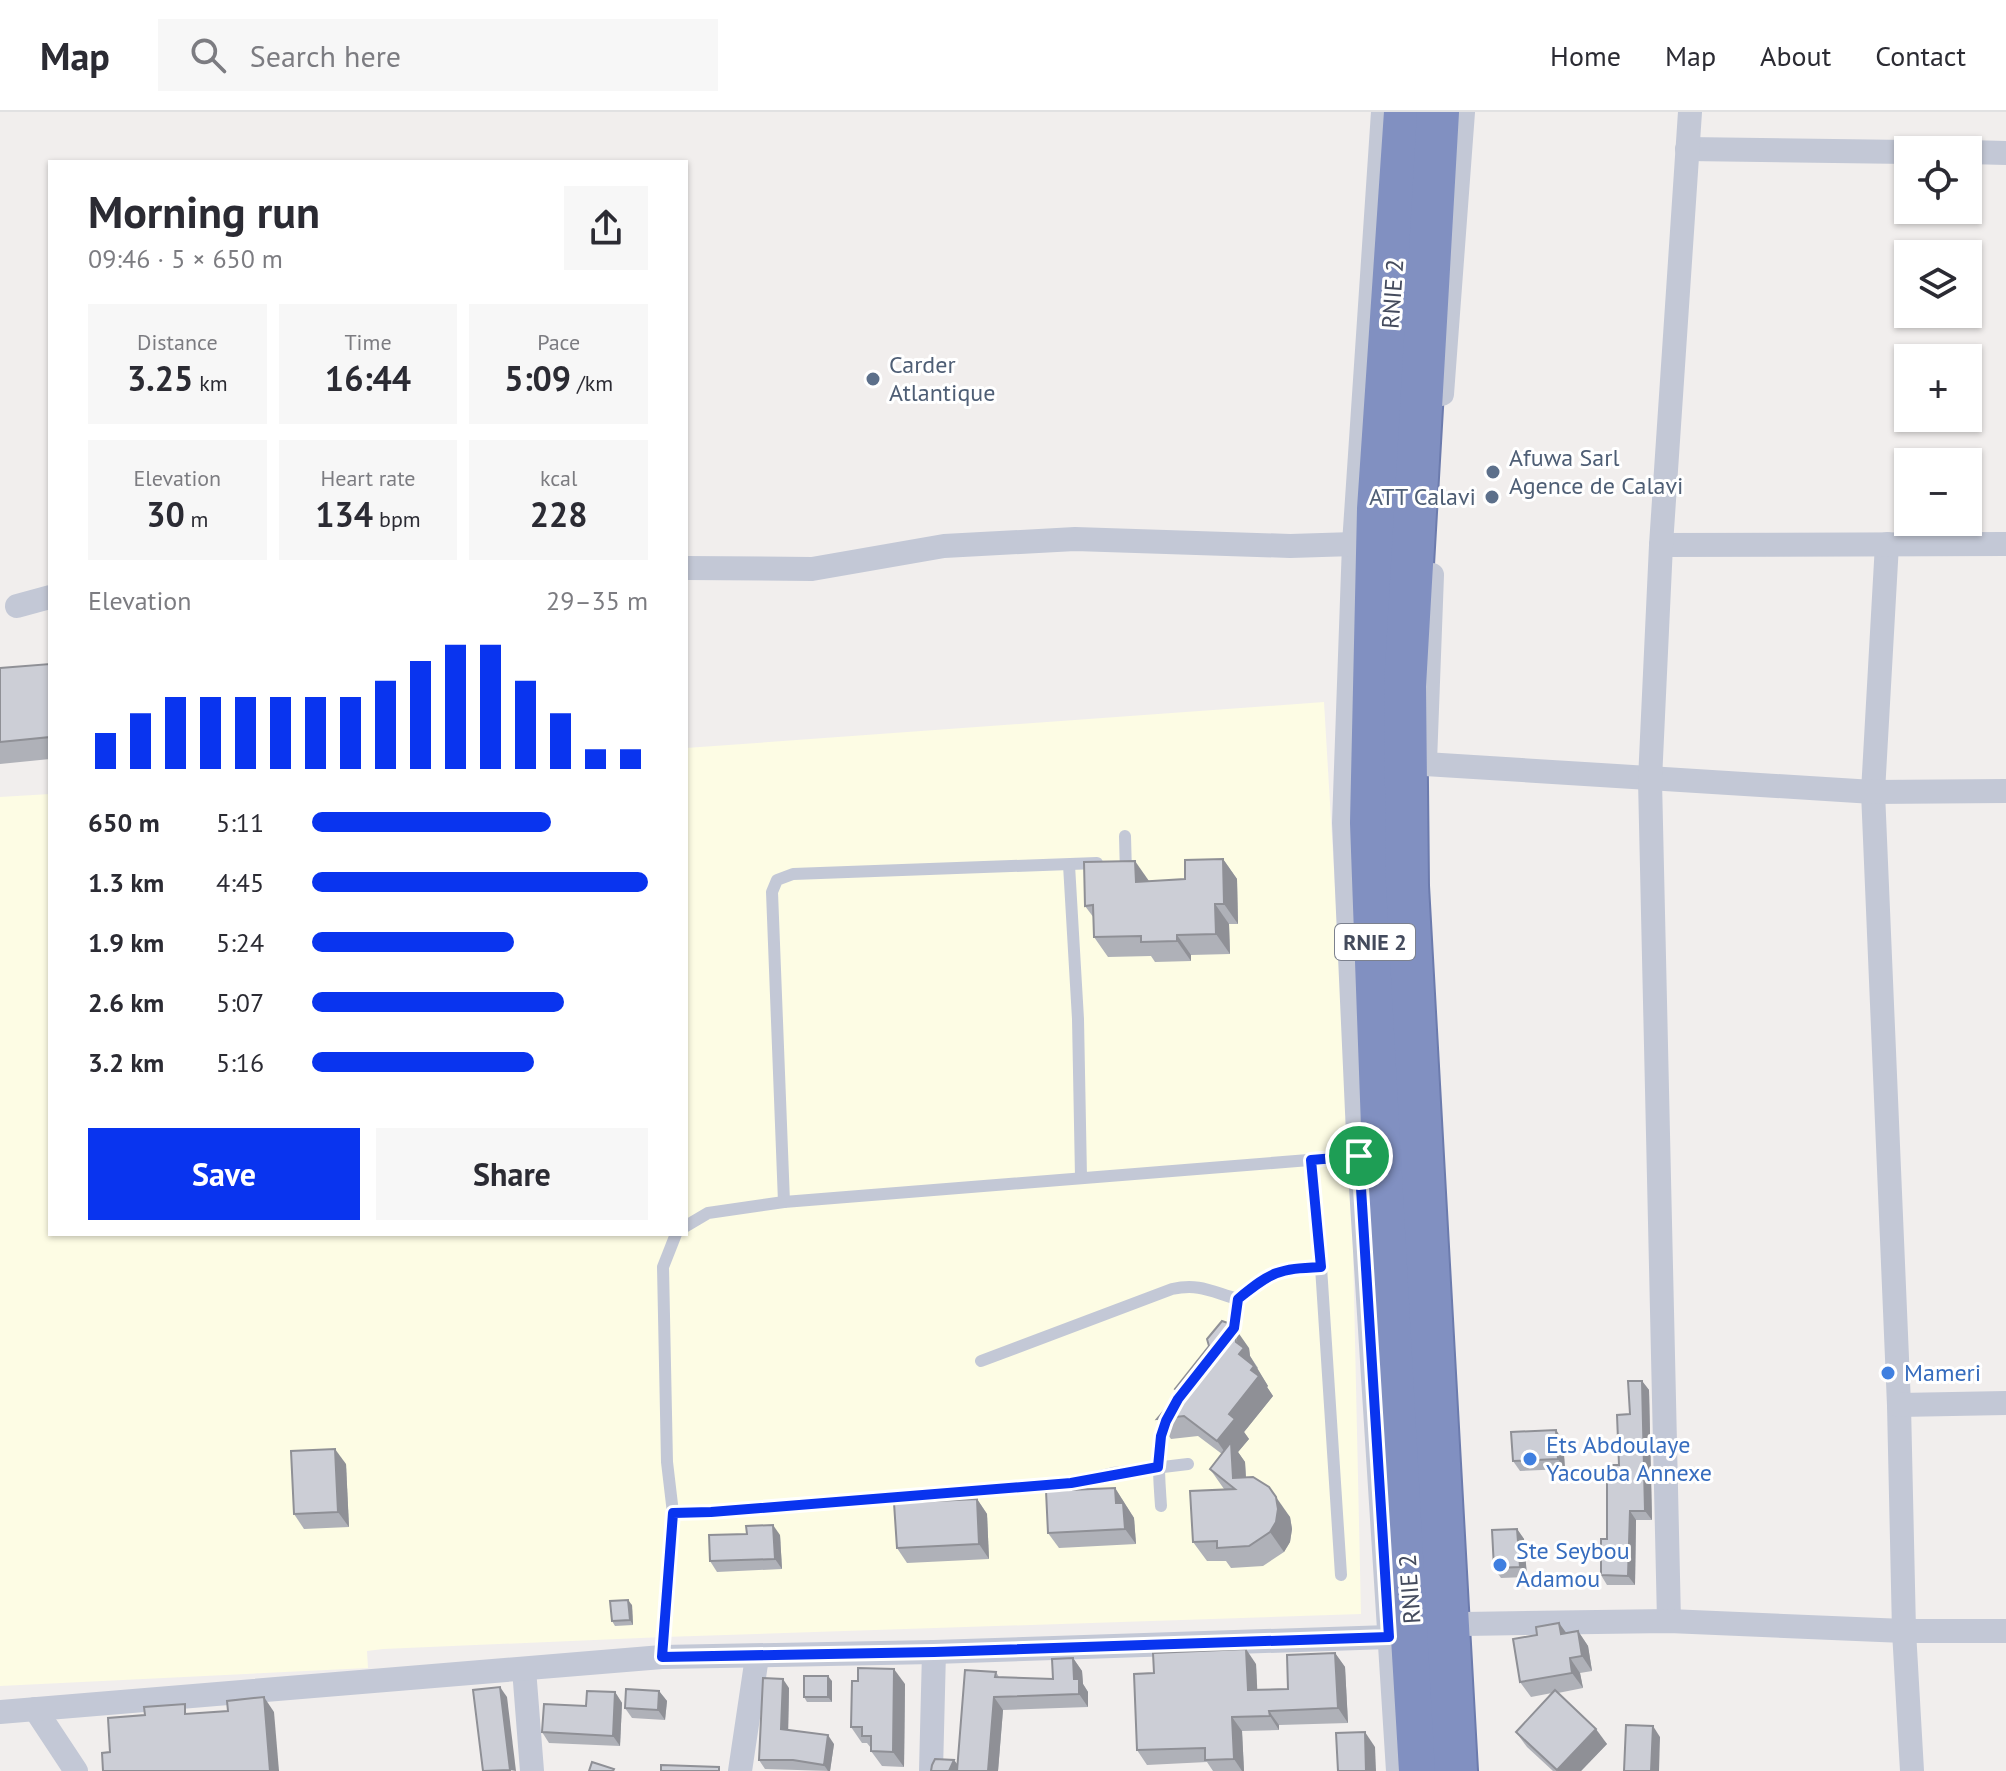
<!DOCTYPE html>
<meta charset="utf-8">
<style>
body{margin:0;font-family:"PT Sans",sans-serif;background:#f7f7f7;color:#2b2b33;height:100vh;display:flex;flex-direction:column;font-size:30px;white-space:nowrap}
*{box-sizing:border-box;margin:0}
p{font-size:26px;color:#7c7c81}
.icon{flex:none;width:44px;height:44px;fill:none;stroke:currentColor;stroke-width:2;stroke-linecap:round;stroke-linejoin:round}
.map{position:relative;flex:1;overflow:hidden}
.details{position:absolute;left:48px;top:48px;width:640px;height:1076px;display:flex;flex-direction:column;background:#fff;border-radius:0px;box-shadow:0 2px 6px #0004}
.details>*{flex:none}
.controls{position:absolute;left:1894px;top:24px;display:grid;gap:16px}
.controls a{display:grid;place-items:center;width:88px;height:88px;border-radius:0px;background:#fff;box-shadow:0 2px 6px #0004;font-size:40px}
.pin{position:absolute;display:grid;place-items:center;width:68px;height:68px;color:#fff;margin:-34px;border:4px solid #fff;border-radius:50%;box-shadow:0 2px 8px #0007}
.round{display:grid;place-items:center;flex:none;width:84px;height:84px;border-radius:0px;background:#f7f7f7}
.headline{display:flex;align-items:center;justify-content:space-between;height:136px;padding:0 40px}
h1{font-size:44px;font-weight:600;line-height:60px}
.metrics{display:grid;grid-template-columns:repeat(3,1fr);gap:12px;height:136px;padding:8px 40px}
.metrics div{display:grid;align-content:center;border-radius:0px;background:#f7f7f7;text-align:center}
.metrics b{font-size:34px;font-weight:600}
.metrics small{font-size:22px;font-weight:400}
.metrics p{font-size:22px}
.chart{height:224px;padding:16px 40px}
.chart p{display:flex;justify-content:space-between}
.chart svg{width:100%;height:144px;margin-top:8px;stroke:#0934ef;stroke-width:6}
.button{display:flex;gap:16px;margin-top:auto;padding:16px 40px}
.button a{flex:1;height:92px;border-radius:0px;background:#0934ef;color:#fff;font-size:32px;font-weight:600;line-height:92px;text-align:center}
.button a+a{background:#f7f7f7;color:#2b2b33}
ul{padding:0 40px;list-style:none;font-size:26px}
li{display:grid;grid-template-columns:128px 96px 1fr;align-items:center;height:60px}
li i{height:20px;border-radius:10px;background:#0934ef}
header{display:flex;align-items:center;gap:48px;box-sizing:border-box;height:112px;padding:0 40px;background:#fff;border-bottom:2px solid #e1e1e2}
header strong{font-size:38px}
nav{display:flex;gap:44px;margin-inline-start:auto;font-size:28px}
.search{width:560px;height:72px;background:#f7f7f7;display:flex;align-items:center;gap:20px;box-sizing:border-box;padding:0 28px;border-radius:0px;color:#7c7c81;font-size:30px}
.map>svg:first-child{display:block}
.commercial{fill:#fdfce4}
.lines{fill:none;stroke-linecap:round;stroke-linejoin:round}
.highway-casing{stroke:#6c7bad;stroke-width:46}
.lane{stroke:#c3c8d6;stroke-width:12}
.street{stroke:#c3c8d6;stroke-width:24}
.highway{stroke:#8190c1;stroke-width:42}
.wall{fill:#afb1b8}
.shaded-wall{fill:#8f9096}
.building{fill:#ccced6;stroke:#8f9096;stroke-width:2}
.route-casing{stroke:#fff;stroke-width:16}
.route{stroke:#0934ef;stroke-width:10}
.service-dot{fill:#5c6f8a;stroke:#fff;stroke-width:3}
.shop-dot{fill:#3f7fe0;stroke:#fff;stroke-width:3}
.labels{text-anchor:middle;stroke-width:6;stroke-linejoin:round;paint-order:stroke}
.shield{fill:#fff;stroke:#7c818e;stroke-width:2}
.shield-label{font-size:22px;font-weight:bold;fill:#444b5d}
.street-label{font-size:24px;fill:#444b5d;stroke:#fff}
.service-label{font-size:24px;fill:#4e5e75;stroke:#fff;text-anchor:start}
.shop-label{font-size:24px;fill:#366cbe;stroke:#fff;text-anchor:start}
</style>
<header>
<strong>Map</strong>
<div class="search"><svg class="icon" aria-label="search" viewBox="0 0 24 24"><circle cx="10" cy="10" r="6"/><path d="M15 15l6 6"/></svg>Search here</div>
<nav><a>Home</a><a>Map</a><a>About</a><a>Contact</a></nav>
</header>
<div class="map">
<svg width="2006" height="1659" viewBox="0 0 2006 1659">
<rect width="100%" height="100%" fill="#f1eeed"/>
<path class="commercial" d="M1324,590L1351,1046L1361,1502L664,1525L383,1537L367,1539L368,1556L0,1574V685L50,682V1122H686V636Z"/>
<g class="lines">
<defs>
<g id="highway">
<path d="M1405,0L1378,397L1371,711L1383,1042L1420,1659"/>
<path d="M1438,0L1405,574L1407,774L1456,1659"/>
</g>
</defs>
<use href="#highway" class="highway-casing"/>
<g class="lane">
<path d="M1125,724L1126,762"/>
<path d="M1069,753L1078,907L1081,1065"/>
<path d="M1311,1048L1321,1155L1341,1463"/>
<path d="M784,1090L772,780L777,768L793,762L1097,751"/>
<path d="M686,1114L708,1101L784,1090L1359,1044"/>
<path d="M1224,1228L1234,1216L1238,1187"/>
<path d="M981,1249L1172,1177C1200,1171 1212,1180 1238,1187C1272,1159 1278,1157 1321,1155"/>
<path d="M1161,1394C1159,1363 1155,1332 1169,1304"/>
<path d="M673,1401L711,1400L1071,1371L1113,1361L1188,1352"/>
<path d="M662,1545L673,1401L667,1350L663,1155L676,1122"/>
</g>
<g class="street">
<path d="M1383,0L1354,432L1344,711L1359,1044L1398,1659"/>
<path d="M1687,37L1908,40"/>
<path d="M1968,40L2006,41"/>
<path d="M1442,282L1463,0"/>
<path d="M1887,432L1873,680L1899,1293L1904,1519L1912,1659"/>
<path d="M1661,433L2006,432"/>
<path d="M686,456L812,457L944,434L1075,427L1290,434L1354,432"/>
<path d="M17,494L50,485"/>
<path d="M1425,650L1432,463"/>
<path d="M1425,652L1873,680L2006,679"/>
<path d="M1899,1293L2006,1291"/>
<path d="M1669,1509L1650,668L1661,433L1690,0"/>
<path d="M1464,1512L1669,1509L1904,1519H2006"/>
<path d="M524,1557L532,1659"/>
<path d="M35,1597L76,1659"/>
<path d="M0,1600L662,1545L934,1540L1389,1525"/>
<path d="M740,1659L757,1545"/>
<path d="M931,1659L934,1540"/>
</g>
<use href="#highway" class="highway"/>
</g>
<g class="wall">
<path d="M50,552V647L0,652V556Z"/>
<path d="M1223,747L1237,767L1238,812H1229L1230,842L1191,843V849L1155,850L1151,844L1108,845L1094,825V806L1085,794L1149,769L1185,767Z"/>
<path d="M1249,1236L1250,1244L1258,1256L1257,1257L1268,1274L1267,1275L1273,1284L1244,1320L1249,1327L1238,1340L1245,1350L1246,1365L1290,1405L1292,1417L1290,1430L1284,1440L1263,1454L1231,1456L1226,1449H1207L1193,1430L1224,1377L1210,1357L1222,1342L1198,1324L1171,1327L1157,1307L1179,1282L1175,1277Z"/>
<path d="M1642,1269L1649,1278L1652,1408H1636L1635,1473H1607L1601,1463L1630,1302Z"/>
<path d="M1556,1318L1563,1329L1565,1357L1520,1359L1513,1349Z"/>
<path d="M346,1352L349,1415L304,1417L294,1402Z"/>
<path d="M1115,1376L1134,1406L1136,1432L1059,1436L1048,1421Z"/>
<path d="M977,1387L987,1402L989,1447L907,1451L897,1436Z"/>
<path d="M1517,1417L1524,1427L1527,1465L1501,1466L1494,1456Z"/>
<path d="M780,1423L782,1457L717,1460L710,1449Z"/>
<path d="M632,1493L633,1513L615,1514L612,1509Z"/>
<path d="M1559,1511L1566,1521L1578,1519L1588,1534L1592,1559L1580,1561L1583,1576L1558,1581L1607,1632L1581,1659H1553L1527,1635L1516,1620L1552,1581L1531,1585L1520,1570L1537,1523Z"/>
<path d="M1335,1541L1345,1555L1348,1611L1279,1613V1618L1242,1619L1244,1659H1213L1207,1650L1147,1653L1137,1638L1154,1561L1256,1552L1257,1578L1288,1577Z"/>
<path d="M1073,1546L1082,1559L1083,1572L1088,1580V1595L1003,1598L998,1659H931L954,1648L958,1653L996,1560L999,1565L1053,1567Z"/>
<path d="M832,1569V1590H807L804,1585Z"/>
<path d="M905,1572L904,1655L882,1654L871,1639V1636L867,1631H862L851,1615Z"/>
<path d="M789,1576L788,1618L834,1632L830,1659L765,1657L759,1648Z"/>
<path d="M659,1579L667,1589L665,1608L632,1606L625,1596Z"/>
<path d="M615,1580L622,1591L620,1634L549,1631L542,1620L586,1594Z"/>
</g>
<g class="shaded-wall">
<path d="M1223,747L1237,767L1238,812L1224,792Z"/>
<path d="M1135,749L1149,769L1150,790L1136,770Z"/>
<path d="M1215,792L1229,812L1230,842L1216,822Z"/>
<path d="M1177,823L1191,843V849L1177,829Z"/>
<path d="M1235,1216L1249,1236L1250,1244L1268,1274L1267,1275L1273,1284L1244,1320L1249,1327L1238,1340L1245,1350L1247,1386L1233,1366L1231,1349L1217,1329L1229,1302L1239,1242Z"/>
<path d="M1642,1269L1649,1278L1652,1408L1645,1399Z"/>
<path d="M1556,1318L1563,1329L1565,1357L1558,1347Z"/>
<path d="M335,1337L346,1352L349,1415L338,1400Z"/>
<path d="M1115,1376L1134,1406L1136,1432L1125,1417L1116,1391Z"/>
<path d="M1276,1385L1290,1405L1292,1417L1290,1430L1284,1440L1270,1420Z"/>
<path d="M977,1387L987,1402L989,1447L979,1432Z"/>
<path d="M1630,1399L1636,1408L1635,1473L1628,1464Z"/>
<path d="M773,1413L780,1423L782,1457L775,1447Z"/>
<path d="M1517,1417L1524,1427L1527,1465L1520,1455Z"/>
<path d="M628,1488L632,1493L633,1513L630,1508Z"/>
<path d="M1559,1511L1570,1526L1561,1522Z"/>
<path d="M1578,1519L1588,1534L1592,1559L1582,1544Z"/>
<path d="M1246,1537L1256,1552L1258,1592L1248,1578Z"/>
<path d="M1335,1541L1345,1555L1348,1611L1338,1596Z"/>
<path d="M1073,1546L1082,1559L1083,1572L1088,1580V1595L1079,1582L1074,1567Z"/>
<path d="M1570,1546L1580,1561L1583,1576L1572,1561Z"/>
<path d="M894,1557L905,1572L904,1655L893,1640Z"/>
<path d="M828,1564L832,1569V1590L828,1585Z"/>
<path d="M783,1567L789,1576L788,1626L781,1617Z"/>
<path d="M500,1575L507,1585L516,1659L510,1658Z"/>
<path d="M659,1579L667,1589L665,1608L658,1598Z"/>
<path d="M615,1580L622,1591L620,1634L613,1624Z"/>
<path d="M264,1585L274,1600L279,1659H270Z"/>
<path d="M994,1585L1003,1598L998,1659H988Z"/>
<path d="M1269,1599L1279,1613V1618L1270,1604Z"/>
<path d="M1232,1605L1242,1619L1244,1659H1242L1234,1647Z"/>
<path d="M1653,1614L1660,1625L1659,1659H1651Z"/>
<path d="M1596,1617L1607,1632L1581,1659H1558L1557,1658Z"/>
<path d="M1365,1620L1375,1635L1376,1659H1366Z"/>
<path d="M828,1623L834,1632L830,1659H828L824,1653Z"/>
<path d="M954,1648L962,1659H949Z"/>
</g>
<g class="building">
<path d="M50,552V625L0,630V556Z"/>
<path d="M1223,747L1224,792H1215L1216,822L1177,823V829L1141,830V824L1094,825L1093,793L1085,794L1084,750L1135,749L1136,770L1185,767V748Z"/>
<path d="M1222,1209L1231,1212L1235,1216L1236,1230L1244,1236L1239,1242L1254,1254L1251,1258L1259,1264L1229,1302L1235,1307L1217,1329L1184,1304L1157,1307L1180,1280L1175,1277L1209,1234L1207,1227Z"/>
<path d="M1628,1269H1642L1645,1399H1630L1628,1464L1601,1463V1427H1607V1353H1619L1617,1303L1630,1302Z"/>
<path d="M1556,1318L1558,1347L1513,1349L1511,1320Z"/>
<path d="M1231,1330L1233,1366L1253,1365L1269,1375L1276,1385L1278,1397L1276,1410L1270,1420L1249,1434L1217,1436V1429L1193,1430L1190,1379L1235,1377L1210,1357Z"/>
<path d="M335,1337L338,1400L294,1402L291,1339Z"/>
<path d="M1115,1376L1116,1391H1123L1125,1417L1048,1421L1046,1379Z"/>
<path d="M977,1387L979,1432L897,1436L894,1391Z"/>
<path d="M773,1413L775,1447L710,1449L709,1423L747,1422L746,1414Z"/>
<path d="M1517,1417L1520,1455L1494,1456L1492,1418Z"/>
<path d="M628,1488L630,1508L612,1509L610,1489Z"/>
<path d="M1559,1511L1561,1522L1578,1519L1582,1544L1570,1546L1572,1561L1520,1570L1513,1527L1537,1523L1536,1515Z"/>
<path d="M1246,1537L1248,1578L1288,1577L1287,1543L1335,1541L1338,1596L1269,1599L1270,1604L1232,1605L1234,1647L1205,1648V1636L1137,1638L1134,1562L1154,1561L1153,1541Z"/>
<path d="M1073,1546L1074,1567H1079V1582L994,1585L988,1659H957L965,1558L996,1560L995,1565L1053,1567L1052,1547Z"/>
<path d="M858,1556L894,1557L893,1640L871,1639V1624H862V1615H851L852,1569H858Z"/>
<rect x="804" y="1564" width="24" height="21"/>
<path d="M763,1566L783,1567L781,1617L828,1623L824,1653L793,1648H759Z"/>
<path d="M500,1575L510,1658L483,1659L473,1578Z"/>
<path d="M626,1577L659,1579L658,1598L625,1596Z"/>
<path d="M1555,1578L1596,1617L1557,1658L1516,1620Z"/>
<path d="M587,1579L615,1580L613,1624L542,1620L544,1592L586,1594Z"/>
<path d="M264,1585L270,1659H103L102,1641L110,1640L108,1606L145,1603L144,1595L185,1592V1602L228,1599L227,1589Z"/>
<path d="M1626,1613L1653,1614L1651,1659H1624Z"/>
<path d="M1365,1620L1366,1659H1338L1336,1621Z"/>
<path d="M935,1647L954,1648L949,1659H931L932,1653Z"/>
<path d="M592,1650L614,1657L613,1659H589Z"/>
<path d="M661,1653L719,1655V1659H661Z"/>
</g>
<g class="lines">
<defs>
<path id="route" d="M1359,1044L1389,1525L934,1540L662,1545L673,1401L711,1400L1071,1371L1158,1355L1161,1324L1166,1309L1178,1287L1234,1216L1238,1187C1272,1159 1278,1157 1321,1155L1311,1048Z"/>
</defs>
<use href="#route" class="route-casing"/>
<use href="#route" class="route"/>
</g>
<g class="service-dot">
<circle cx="873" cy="267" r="8"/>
<circle cx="1493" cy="360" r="8"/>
<circle cx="1492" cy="385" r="8"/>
</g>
<g class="shop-dot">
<circle cx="1888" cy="1261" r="8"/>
<circle cx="1530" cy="1347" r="8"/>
<circle cx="1500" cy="1453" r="8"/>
</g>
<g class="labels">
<rect class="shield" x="1335" y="812" width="80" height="36" rx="6"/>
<g class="shield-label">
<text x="1375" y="838">RNIE 2</text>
</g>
<g class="street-label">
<text transform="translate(1393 182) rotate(-86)" y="8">RNIE 2</text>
<text transform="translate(1410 1477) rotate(-94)" y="8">RNIE 2</text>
</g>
<g class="service-label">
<text x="889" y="261">Carder<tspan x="889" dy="28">Atlantique</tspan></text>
<text x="1509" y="354">Afuwa Sarl<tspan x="1509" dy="28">Agence de Calavi</tspan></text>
<text x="1476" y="393" text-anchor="end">ATT Calavi</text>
</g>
<g class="shop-label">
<text x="1904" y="1269">Mameri</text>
<text x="1546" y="1341">Ets Abdoulaye<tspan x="1546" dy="28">Yacouba Annexe</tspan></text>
<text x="1516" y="1447">Ste Seybou<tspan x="1516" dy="28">Adamou</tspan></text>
</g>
</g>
</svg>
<div class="controls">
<a><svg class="icon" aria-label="locate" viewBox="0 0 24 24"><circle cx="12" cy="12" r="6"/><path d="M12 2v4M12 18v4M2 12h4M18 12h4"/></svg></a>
<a><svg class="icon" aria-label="layers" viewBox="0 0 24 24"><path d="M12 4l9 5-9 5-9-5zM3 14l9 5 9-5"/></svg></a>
<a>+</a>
<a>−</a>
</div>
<div class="pin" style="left:1359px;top:1044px;background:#1e9e55"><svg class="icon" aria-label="arrive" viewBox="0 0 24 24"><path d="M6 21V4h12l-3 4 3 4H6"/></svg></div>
<section class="details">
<div class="headline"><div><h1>Morning run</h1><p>09:46 · 5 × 650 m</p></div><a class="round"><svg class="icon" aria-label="share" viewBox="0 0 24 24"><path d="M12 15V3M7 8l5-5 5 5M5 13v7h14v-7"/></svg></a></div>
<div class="metrics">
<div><p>Distance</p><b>3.25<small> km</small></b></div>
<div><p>Time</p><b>16:44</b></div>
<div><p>Pace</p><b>5:09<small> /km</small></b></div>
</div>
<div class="metrics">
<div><p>Elevation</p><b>30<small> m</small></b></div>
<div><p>Heart rate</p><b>134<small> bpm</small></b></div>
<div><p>kcal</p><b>228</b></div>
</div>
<div class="chart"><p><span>Elevation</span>29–35 m</p>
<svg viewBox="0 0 160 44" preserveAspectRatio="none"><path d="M5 44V33M15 44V27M25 44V22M35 44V22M45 44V22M55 44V22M65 44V22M75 44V22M85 44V17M95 44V11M105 44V6M115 44V6M125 44V17M135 44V27M145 44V38M155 44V38"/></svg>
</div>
<ul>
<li><b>650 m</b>5:11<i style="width:71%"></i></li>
<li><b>1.3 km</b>4:45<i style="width:100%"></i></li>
<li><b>1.9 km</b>5:24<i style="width:60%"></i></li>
<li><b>2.6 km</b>5:07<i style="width:75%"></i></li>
<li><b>3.2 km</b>5:16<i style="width:66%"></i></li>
</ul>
<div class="button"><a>Save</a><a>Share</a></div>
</section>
</div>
